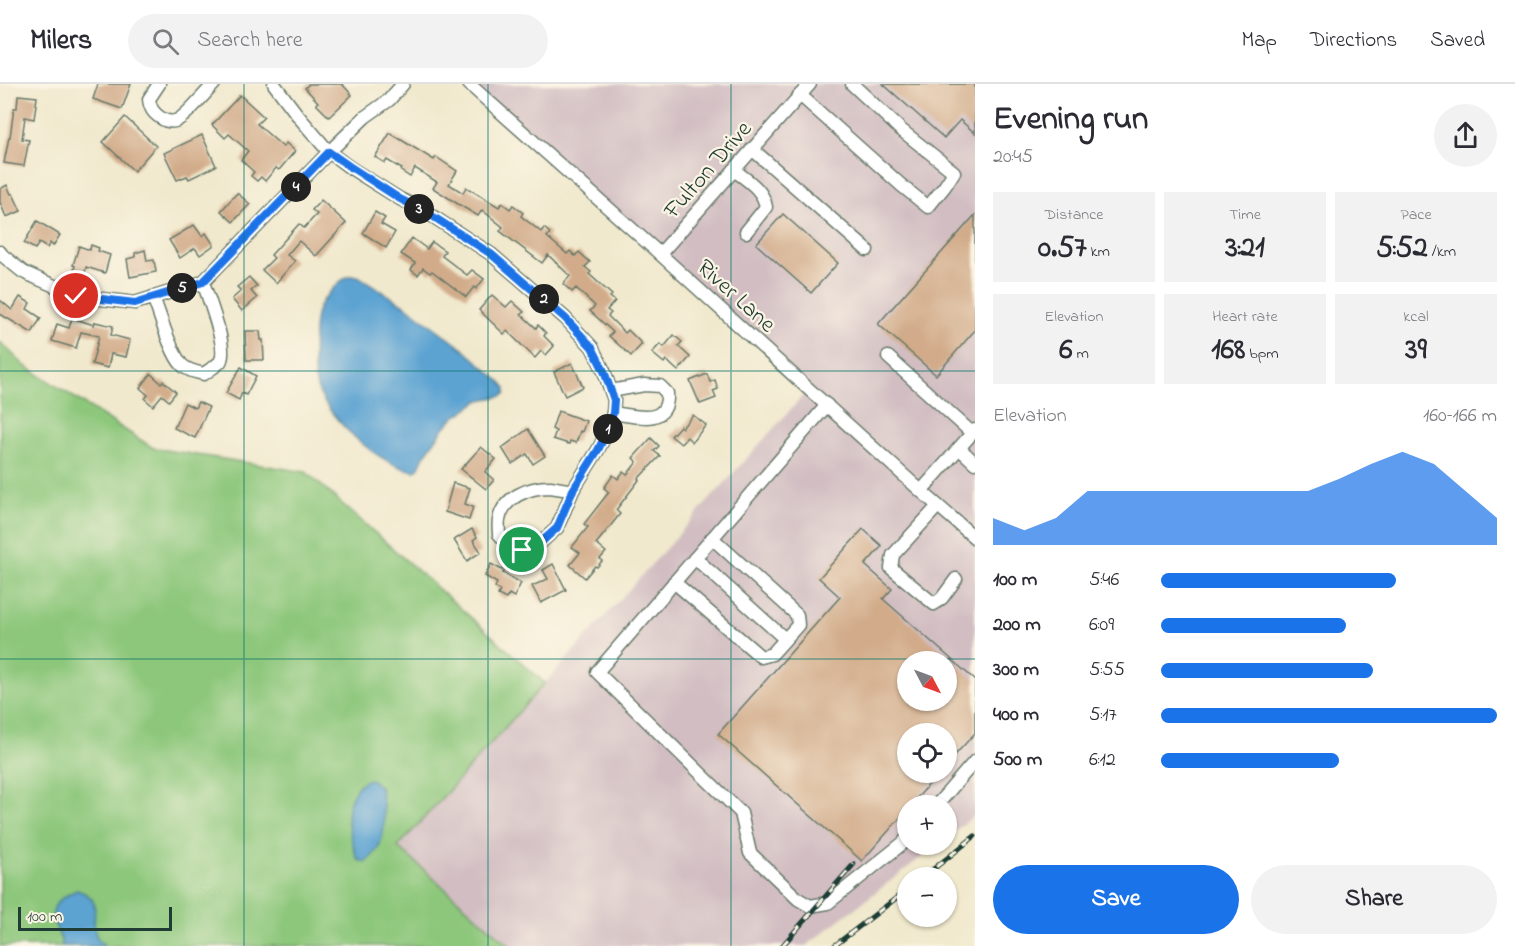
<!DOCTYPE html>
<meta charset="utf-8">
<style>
body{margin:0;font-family:"Indie Flower",sans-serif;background:#f2f2f3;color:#2b2b33;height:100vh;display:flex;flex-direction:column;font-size:22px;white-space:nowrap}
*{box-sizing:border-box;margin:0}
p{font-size:20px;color:#7c7c81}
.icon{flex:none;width:33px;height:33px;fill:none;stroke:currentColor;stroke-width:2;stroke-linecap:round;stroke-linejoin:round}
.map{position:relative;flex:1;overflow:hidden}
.panel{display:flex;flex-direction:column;background:#fff;width:540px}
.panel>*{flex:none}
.needle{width:39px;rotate:131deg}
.fabs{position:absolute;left:897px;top:567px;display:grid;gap:12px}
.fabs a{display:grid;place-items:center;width:60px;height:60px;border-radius:50%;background:#fff;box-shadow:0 2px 4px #0004;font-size:30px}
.scale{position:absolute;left:18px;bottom:15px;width:154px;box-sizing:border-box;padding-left:6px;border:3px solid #1f3d34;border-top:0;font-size:16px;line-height:21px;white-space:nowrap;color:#1f3d34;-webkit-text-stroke:4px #fcf5e5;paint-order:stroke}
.pin{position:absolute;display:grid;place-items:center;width:51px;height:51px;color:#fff;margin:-26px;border:3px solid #fff;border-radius:50%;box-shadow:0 2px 6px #0007}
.km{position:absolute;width:30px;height:30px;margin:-15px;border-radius:50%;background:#222;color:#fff;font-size:16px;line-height:30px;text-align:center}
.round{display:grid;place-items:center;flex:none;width:63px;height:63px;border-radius:32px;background:#f2f2f3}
.summary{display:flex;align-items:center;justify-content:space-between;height:102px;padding:0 18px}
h1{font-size:33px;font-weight:700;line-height:45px}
.stats{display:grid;grid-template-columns:repeat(3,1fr);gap:9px;height:102px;padding:6px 18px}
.stats div{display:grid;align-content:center;border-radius:0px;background:#f2f2f3;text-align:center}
.stats b{font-size:30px;font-weight:700}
.stats small{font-size:16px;font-weight:400}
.stats p{font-size:16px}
.chart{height:168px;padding:12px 18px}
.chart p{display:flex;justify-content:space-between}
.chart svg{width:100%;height:108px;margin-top:6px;fill:#1a73e8;opacity:.7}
.primary-button{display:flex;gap:12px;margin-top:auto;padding:12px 18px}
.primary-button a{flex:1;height:69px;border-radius:36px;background:#1a73e8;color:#fff;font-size:24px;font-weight:700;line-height:69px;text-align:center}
.primary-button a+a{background:#f2f2f3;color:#2b2b33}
ul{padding:0 18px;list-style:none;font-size:20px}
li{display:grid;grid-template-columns:96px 72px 1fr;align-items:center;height:45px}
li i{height:15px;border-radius:8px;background:#1a73e8}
header{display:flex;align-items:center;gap:36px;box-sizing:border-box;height:84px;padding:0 30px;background:#fff;border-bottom:2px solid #e1e1e2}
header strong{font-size:28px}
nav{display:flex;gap:33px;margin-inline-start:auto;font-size:21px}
.search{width:420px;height:54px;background:#f2f2f3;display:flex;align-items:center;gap:15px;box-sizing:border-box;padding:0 21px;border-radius:33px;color:#7c7c81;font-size:22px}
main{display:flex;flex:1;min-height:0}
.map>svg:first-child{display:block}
.industrial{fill:#d2bec2;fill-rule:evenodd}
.green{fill:#8dc77b;stroke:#568258;stroke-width:1.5}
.water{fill:#5ba3d2;stroke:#3d7083;stroke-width:1.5}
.building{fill:#d2ac8a;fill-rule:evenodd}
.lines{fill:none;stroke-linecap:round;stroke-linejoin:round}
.minor-casing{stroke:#68796a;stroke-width:15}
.minor{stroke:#fff;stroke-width:12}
.rail-casing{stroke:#1f3d34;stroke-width:5}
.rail{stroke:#fcf5e5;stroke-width:3;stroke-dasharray:9;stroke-linecap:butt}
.route-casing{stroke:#fff;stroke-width:12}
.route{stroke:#1a73e8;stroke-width:8}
.grid{fill:none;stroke:#0f766e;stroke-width:1.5;stroke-opacity:0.55}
.labels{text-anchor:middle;stroke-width:4.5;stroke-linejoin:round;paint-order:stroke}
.street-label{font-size:24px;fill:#1f3d34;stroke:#fcf5e5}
</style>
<header>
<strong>Milers</strong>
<div class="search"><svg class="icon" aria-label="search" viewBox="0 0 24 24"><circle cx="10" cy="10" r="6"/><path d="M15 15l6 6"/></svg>Search here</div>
<nav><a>Map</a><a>Directions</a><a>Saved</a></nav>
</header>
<main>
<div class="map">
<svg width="975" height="862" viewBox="0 0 975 862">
<rect width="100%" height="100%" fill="#fcf5e5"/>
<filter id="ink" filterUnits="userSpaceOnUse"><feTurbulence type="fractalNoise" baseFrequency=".0167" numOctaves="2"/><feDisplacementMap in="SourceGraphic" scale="12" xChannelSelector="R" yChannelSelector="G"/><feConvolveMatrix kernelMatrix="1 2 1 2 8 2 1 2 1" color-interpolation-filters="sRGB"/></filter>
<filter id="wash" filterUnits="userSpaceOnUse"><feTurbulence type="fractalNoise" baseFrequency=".008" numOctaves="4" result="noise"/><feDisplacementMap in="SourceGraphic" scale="24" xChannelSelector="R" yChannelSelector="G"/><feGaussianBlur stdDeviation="1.35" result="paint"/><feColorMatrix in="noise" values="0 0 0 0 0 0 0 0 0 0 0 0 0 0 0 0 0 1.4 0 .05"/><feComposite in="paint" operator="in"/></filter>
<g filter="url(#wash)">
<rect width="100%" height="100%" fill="#f1e9cd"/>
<path class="industrial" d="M469,0H975V731L947,753L946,722H908V760L937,761L806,862H510L398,763L809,305ZM908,578H946V616H908ZM908,650H946V688H908Z"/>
<path class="green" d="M0,258L25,282L153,364L306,388L545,599L398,763L510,862H0Z"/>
<g class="water">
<path d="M349,192H358L406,222L462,264L501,298L506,304V309L502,312L480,316L452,335L443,345L424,372L419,383L415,387C381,383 328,335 317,303C312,288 312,240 318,225C322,215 339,197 349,192Z"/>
<path d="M371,695L380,703C385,729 390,761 365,778L358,776C355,770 354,764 352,757C347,738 344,729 353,710C357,702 362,696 371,695Z"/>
<path d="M77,806C106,816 89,831 96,851C97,856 101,858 105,862H62C61,852 59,852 56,843C47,822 59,814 77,806Z"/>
</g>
<g id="blocks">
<g class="building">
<path d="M98,0H131L122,25L93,15Z"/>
<path d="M309,0H342L352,11L329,33L316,20L318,18L305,4Z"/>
<path d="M883,0H975V49L960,36L944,54Z"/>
<path d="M18,11L37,13L34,35L25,33L22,55L29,56L24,82L4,79L9,53H10L14,24H17Z"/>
<path d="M240,11L264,33L257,40L283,63L286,59L295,67L279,86L276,84L265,97L261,93L257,97L251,92L254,88L241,76L248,67L229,50L225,54L212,41Z"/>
<path d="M125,33L156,62L134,87L103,58Z"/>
<path d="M390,49L434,76L436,73L457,87L449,100L463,109L466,103L499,123L502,119L510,125L513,121L523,129L521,132L541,148L544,144L550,149L547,153L567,170L570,167L575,172L579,168L590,178L585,183L591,188L589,190L612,211L610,213L615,217L607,226L611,229L608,232L625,249L628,246L642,260L631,272L609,252L613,248L590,227L595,222L576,204L572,208L563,200L570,192L548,171L542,179L500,147L503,143L482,126L478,132L458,120L433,104L437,98L415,84L410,93L401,87L402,85L387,76L385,79L375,73Z"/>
<path d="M202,51L216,82L189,95L187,92L177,96L164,69Z"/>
<path d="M7,101L11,110H13L21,127L6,133L0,118V105Z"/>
<path d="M237,109L250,120L233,138L221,127Z"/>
<path d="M321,116L346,139L316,172L299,157L287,171L295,177L276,199L262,186L274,174L271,171L299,140L304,144L317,130L312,126Z"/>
<path d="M375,128L385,134L381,140L395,148L386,164L363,149Z"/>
<path d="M783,130L838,179L811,209L756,160Z"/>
<path d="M975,131V246L936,291L878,240Z"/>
<path d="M37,137L60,151L53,162L50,159L47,164L39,159L35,165L24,159Z"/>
<path d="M194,141L202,152L206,149L214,161L200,171L195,164L180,174L169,156Z"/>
<path d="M412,154L427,165L432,158L445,167L442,172L467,191L472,186L484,195L476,205L474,203L466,213L432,187L430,189L423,184L418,191L411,186L415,179L401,170Z"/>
<path d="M91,161L99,164L98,167L110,171L105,189L86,183L85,189L74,185L75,182L73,181L79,162L90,166Z"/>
<path d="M145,166L147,177L154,176L156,188L130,193L127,175L135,173V169Z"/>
<path d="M249,193L257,202L251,207L257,214L242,227L232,215L241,207L237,203Z"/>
<path d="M492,211L506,223L512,217L524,228L521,230L536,244L538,241L546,249L544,252L554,262L546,271L541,267L535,274L507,247L504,250L479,226Z"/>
<path d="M20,213L30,219L27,225L41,234L32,249L0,230V216L12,226Z"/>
<path d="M72,234L94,241L95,238L113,242L111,251L130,256L126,273L111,270L108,284L92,280L99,252L81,248L76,264L52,257L57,240L69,244Z"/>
<path d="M245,247H260L261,256H263L264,276H246Z"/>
<path d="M674,251L682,258L678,262L690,273L678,287L666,276L664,279L652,269L660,260L664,263Z"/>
<path d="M572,279L583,303L565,312L554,288Z"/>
<path d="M241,283L256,292L246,311L242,309L239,316L226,309Z"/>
<path d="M151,290L161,299L163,297L176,308L169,317L162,311L153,322L145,315L148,311L140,304Z"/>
<path d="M707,290L710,298L715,296L718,305L713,307L716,314L700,320L690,297Z"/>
<path d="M198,318L209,323L195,354L174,344L185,319L195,324Z"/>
<path d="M558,327L586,337L582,348L580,347L576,359L570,357L569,360L553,355L556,347L552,345Z"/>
<path d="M693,331L706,341L692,358L687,353L681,360L671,352L680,342L682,344Z"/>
<path d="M528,345L545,372L533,380L527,370L512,380L502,364Z"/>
<path d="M651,354L659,362L654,367L660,372L638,395L639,396L616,426L620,430L596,460L606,468L600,475L602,477L597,483L595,482L585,494L570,481L580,469L572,463L588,443L584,440L609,408L604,404L613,391L618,395L623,388L627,391L637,378L633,374Z"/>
<path d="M481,363L496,375L485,388L494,396L486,405L461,385Z"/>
<path d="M453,399L470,404L465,420L473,423L469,436L445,428Z"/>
<path d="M472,445L477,453L473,456L481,468L467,477L454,456Z"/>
<path d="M863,445L882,462L865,481L892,505L883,515L975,596V649L946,681V650H908V688H940L910,722H908V725L862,777L718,650L840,513L819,494ZM908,578H946V616H908Z"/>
<path d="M491,480L504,487L503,489L521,499L514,513L509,510L506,515L498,511L500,507L495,503L497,499L485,492Z"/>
<path d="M553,480L566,506L541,519L532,502L548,495L543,486Z"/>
</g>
</g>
</g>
<g filter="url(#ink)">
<use href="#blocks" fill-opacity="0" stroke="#68796a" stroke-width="1.5"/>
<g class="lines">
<defs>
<g id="minor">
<path d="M159,0L149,15C150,24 153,29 161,34C165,37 170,38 175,37C184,35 206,8 214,0"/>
<path d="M274,0L299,33L329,68L349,83L400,115L426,128L491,170L565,234L592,263L604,287L614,316L613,329L608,346L598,366L573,406L557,444L538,461L522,466L508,460L499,450C499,446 498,440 499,436C503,413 529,403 550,403C558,404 566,406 573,406"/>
<path d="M469,0L660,170L921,407L975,454"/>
<path d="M800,11L901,101L928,123L945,102L954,88L900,45L852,0"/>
<path d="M752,65L867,166"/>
<path d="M734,86C748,97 763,105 766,123L746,148"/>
<path d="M0,168L2,171L23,188L77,212L135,219L203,198L329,68L365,33L389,16L403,0"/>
<path d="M660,170L810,0"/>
<path d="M153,213C160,230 170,268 182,281C188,287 196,288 204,290C209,286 216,282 220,278C229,265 208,214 203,198"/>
<path d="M888,273L972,349"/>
<path d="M611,307L644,301L660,302L667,309C669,343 635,332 613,329"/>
<path d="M827,321L597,588L741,729L750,769L798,815L810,822L828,819L903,759L908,753"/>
<path d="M959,364L975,379"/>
<path d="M921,407L975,346"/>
<path d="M938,422L893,471L891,484L934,520L942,514L956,495"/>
<path d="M695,474L785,555"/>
<path d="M674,498L761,573L772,570L798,541L797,531L712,454"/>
<path d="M936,722L975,677"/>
</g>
</defs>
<use href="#minor" class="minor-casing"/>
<use href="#minor" class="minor"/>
<defs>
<g id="rail">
<path d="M922,794L975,752"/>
<path d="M782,862L854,780"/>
<path d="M834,862L908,805"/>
</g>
</defs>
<use href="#rail" class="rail-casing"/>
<use href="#rail" class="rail"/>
</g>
</g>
<g class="lines" filter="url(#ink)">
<defs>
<path id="route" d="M76,212L135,219L203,198L329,68L349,82L400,115L426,128L491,170L565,234L592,263L604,287L614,316L613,329L608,346L598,366L573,406L557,444L538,461L522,466"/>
</defs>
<use href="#route" class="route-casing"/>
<use href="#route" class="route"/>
</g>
<path class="grid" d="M244,0V862M488,0V862M731,0V862M0,287H975M0,575H975"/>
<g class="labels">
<g class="street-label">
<text transform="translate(707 85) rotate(-49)" y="8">Fulton Drive</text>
<text transform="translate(737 211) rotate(42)" y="8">River Lane</text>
</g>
</g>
</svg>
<div class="fabs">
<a><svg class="needle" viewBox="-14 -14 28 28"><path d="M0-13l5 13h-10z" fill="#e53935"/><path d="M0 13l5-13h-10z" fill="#7c7c81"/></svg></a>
<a><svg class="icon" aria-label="locate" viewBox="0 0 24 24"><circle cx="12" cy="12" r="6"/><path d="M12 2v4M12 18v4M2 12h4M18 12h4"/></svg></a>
<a>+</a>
<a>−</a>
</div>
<div class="scale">100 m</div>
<div class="pin" style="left:522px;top:466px;background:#1e9e55"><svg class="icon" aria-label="arrive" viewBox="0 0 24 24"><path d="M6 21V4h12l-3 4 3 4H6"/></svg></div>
<div class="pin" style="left:76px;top:212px;background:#d93025"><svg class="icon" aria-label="check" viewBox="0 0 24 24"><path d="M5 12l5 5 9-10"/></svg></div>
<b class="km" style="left:608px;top:345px">1</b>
<b class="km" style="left:544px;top:215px">2</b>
<b class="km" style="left:419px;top:125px">3</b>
<b class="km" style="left:296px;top:103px">4</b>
<b class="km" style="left:182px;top:204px">5</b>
</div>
<section class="panel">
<div class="summary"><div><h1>Evening run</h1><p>20:45</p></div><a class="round"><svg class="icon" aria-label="share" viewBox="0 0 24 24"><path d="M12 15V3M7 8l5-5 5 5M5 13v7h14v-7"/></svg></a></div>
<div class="stats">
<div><p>Distance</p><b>0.57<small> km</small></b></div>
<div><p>Time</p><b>3:21</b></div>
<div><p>Pace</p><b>5:52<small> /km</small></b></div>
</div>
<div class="stats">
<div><p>Elevation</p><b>6<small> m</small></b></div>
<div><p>Heart rate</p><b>168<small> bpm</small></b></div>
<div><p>kcal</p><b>39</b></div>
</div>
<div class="chart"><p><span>Elevation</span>160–166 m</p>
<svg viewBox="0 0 160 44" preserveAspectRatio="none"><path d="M0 44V33L10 38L20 33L30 22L40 22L50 22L60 22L70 22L80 22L90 22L100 22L110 17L120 11L130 6L140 11L150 22L160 33V44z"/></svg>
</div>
<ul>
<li><b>100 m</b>5:46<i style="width:70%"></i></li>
<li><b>200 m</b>6:09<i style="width:55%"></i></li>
<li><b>300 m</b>5:55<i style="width:63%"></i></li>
<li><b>400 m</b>5:17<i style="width:100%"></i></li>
<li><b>500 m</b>6:12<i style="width:53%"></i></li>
</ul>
<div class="primary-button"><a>Save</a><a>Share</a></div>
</section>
</main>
